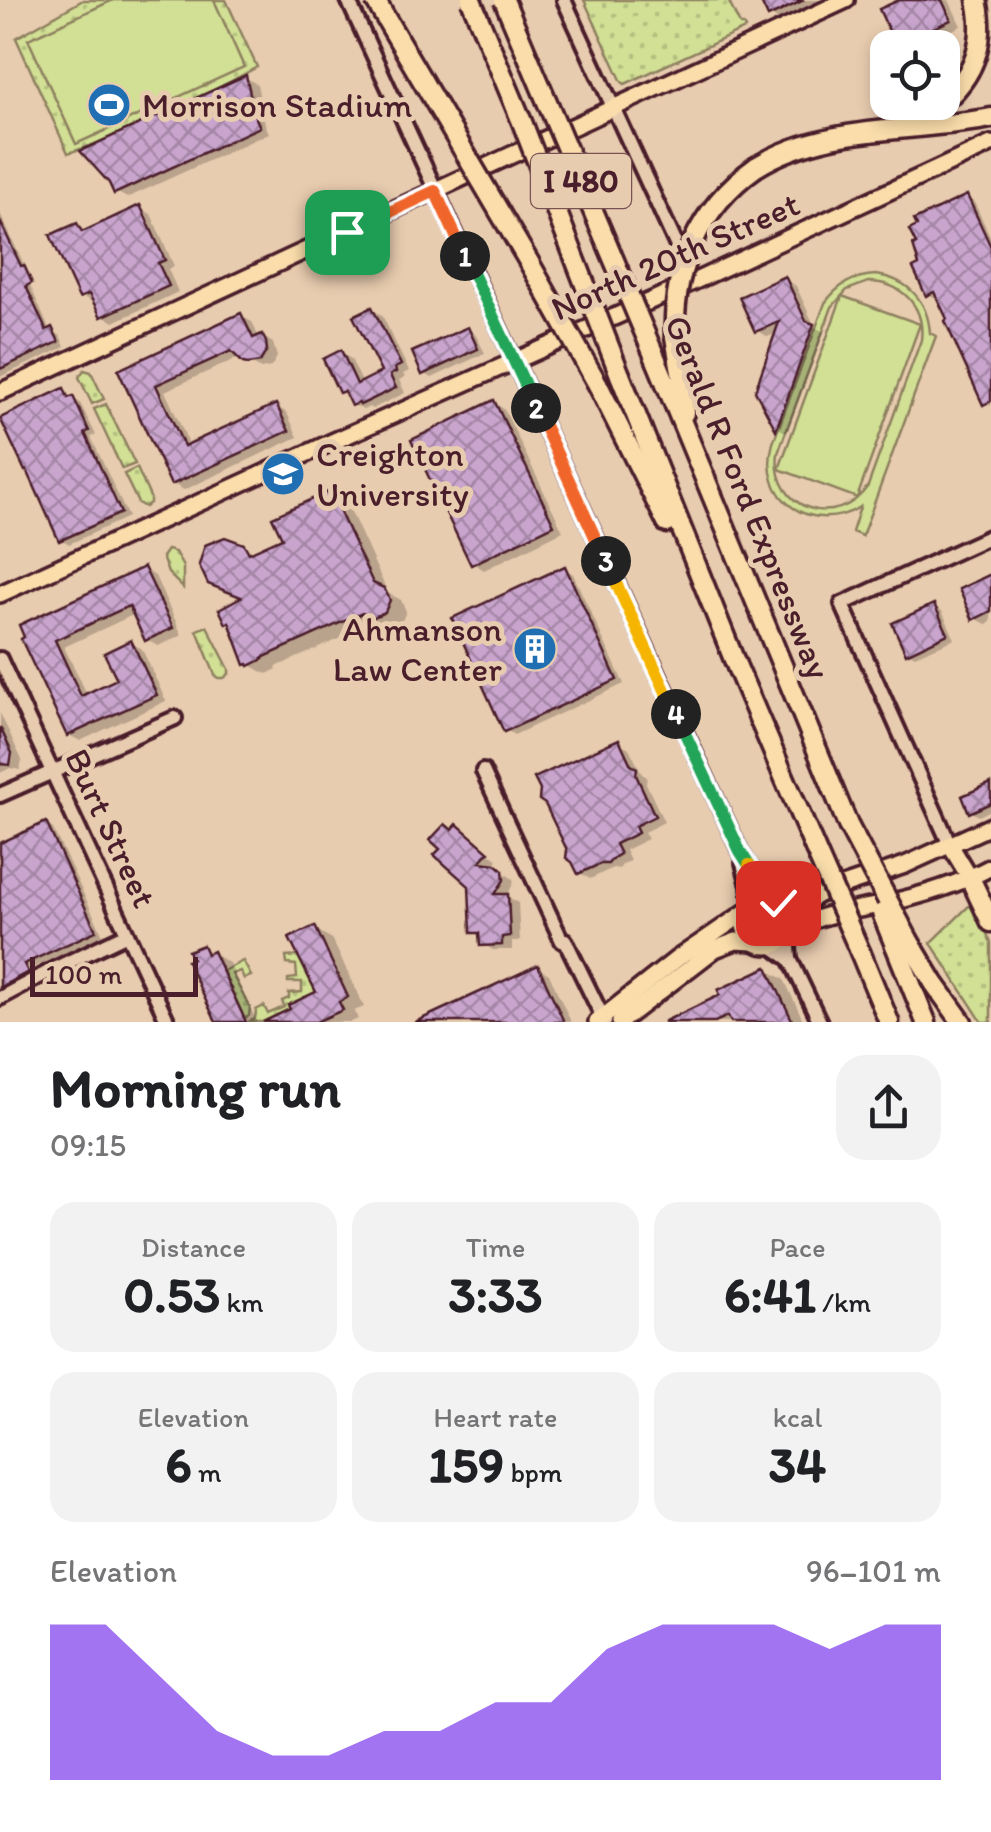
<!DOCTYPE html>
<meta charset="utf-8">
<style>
body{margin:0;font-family:Itim,sans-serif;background:#f2f2f2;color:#202124;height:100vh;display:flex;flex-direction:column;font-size:38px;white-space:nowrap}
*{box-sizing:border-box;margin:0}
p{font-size:32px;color:#757577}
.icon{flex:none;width:55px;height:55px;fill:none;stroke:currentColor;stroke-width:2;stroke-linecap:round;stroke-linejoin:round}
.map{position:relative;height:1022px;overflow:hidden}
.details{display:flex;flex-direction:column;background:#fff;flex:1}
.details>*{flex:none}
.controls{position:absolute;left:870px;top:30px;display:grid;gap:20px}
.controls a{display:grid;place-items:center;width:90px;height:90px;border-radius:20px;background:#fff;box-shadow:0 5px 15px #0003;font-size:50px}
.scale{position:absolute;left:30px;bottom:25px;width:168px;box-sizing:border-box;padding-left:10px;border:5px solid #4a1f2b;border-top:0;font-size:28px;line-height:35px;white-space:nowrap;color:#4a1f2b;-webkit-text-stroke:8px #e8ccaf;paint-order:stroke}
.pin{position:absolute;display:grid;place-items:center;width:85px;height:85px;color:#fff;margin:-42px;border-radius:20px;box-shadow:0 5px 15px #0006}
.km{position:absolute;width:50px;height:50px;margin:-25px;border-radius:50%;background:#222;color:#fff;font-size:28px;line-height:50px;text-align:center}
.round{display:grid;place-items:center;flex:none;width:105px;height:105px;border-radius:30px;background:#f2f2f2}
.summary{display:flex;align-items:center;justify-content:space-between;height:170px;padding:0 50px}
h1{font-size:55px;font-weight:800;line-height:75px}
.stats{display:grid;grid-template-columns:repeat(3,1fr);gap:15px;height:170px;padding:10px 50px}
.stats div{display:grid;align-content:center;border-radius:25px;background:#f2f2f2;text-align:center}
.stats b{font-size:50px;font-weight:800}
.stats small{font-size:28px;font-weight:400}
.stats p{font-size:28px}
.chart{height:280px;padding:20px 50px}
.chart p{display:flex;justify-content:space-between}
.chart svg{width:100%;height:180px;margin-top:10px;fill:#7c3aed;opacity:.7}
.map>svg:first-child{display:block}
.grass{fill:url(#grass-dots);stroke:#8e8060;stroke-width:2.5}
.pitch{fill:#d1e094;stroke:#8e8060;stroke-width:2.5;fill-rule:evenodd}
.shadow{fill:#0003}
.building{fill:url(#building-cross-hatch);stroke:#4a1f2b;stroke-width:2.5}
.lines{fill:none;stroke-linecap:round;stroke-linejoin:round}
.minor-casing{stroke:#4a1f2b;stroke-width:20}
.major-casing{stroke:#4a1f2b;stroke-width:22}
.highway-casing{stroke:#4a1f2b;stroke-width:25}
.minor{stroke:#e8ccaf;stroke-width:12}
.major{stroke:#faddab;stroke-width:15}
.highway{stroke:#faddab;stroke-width:18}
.highway-bridge-casing{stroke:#4a1f2b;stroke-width:25;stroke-linecap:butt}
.highway-bridge{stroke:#faddab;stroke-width:18}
.split-1-casing{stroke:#fff;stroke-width:20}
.split-2-casing{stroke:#fff;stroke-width:20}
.split-3-casing{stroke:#fff;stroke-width:20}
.split-4-casing{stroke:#fff;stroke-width:20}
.split-5-casing{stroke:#fff;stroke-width:20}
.split-6-casing{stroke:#fff;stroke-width:20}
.split-1{stroke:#f0652b;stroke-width:12}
.split-2{stroke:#22a559;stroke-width:12}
.split-3{stroke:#f0652b;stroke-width:12}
.split-4{stroke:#f5b400;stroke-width:12}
.split-5{stroke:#22a559;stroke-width:12}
.split-6{stroke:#f5b400;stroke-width:12}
.labels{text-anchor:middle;stroke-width:10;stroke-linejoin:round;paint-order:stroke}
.shield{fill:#e8ccaf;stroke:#795353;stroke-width:2.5}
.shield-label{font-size:32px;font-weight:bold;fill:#4a1f2b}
.poi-label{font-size:35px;fill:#4a1f2b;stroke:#e8ccaf;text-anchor:start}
.street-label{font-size:35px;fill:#4a1f2b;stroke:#e8ccaf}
</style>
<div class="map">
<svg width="991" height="1022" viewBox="0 0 991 1022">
<defs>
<pattern id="grass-dots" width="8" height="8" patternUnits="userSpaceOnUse" patternTransform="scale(2.5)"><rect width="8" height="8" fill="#d1e094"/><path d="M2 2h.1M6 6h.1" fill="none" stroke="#b5c080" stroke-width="1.8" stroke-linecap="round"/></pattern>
<pattern id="building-cross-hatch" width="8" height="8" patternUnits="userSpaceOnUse" patternTransform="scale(2.5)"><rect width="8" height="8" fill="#c9a5ce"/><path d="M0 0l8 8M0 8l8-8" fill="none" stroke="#a586a7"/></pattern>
</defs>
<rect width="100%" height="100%" fill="#e8ccaf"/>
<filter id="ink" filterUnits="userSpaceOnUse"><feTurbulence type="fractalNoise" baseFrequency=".01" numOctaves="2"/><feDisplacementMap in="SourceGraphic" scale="20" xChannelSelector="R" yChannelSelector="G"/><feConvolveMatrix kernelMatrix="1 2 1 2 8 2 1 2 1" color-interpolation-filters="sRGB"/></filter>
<g filter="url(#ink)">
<g class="grass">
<path d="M83,0H226L257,67L202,97L127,134L68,153L16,38Z"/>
<path d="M584,0H728L740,25H743L745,29L625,84L622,82Z"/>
<path d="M84,370L91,372L104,399L92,404L79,377Z"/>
<path d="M106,404L135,464L122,469L94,409Z"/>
<path d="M137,468L150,497V503L145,507L138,503L124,474Z"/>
<path d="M167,550L175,552L183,567V588L168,573L162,557Z"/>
<path d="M207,626L229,669V674L224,678H219L215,675L197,630Z"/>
<path d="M973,902L991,943V1022H982L931,943Z"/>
<path d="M299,956L316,992L289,1005L291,1012L286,1011L263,1022H248L255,1019L256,1010L264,1006L268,1014L284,1007L282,1001L289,998V993L302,992V982H288V979L297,978L296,965L287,964L286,957Z"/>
<path d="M243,961L251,976L244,979L240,971L232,974L250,1008L249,1016L240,1021L242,1013L223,971Z"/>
</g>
<g class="pitch">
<path d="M113,0H214L244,67L76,144L28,39Z"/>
<path d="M876,275C908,279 928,301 930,333L936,336L862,536L852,532L860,507C812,536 757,500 773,443L825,303C838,285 853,276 876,275ZM868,282C902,282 925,306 921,340L868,486C836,532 771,509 778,453L832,307L847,290Z"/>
<path d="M842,296L920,324L857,498L779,469Z"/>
</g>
<g class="shadow">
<path d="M763,0H827L780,21L770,15Z"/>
<path d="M905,0H949L961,26L915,48H904L898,44Z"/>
<path d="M246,78L257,84L265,124L269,133L127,198L116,192Z"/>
<path d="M967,198L974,202L991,238V406L985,403L939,297L936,298L928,294Z"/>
<path d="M140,208L151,214L174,266L168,269L178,292L114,322L103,315L96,301L92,302L81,296L77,226L88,232Z"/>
<path d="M0,213L25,267H22L50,331L60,335L65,347L0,377Z"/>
<path d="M785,279L796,286L815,327L824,332L787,433L778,428L758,391L778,332L768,337L757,330Z"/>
<path d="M372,310L382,315L409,371L403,374L405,377L399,380L405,393L372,409L369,407L363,410L353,404L350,397L341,392V353L351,359L363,384L385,373Z"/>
<path d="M241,316L252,322L259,338L262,336L273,343L277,357L271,367L261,369L240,357L165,391L190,446L276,406L287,413L298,437L184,490L173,484L121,371Z"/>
<path d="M468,329L475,334L485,353L432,378L424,373Z"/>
<path d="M64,391L80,403L96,435L91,437L128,517L69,544L61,539Z"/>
<path d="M494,403L504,409L563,531L484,570L473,563Z"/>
<path d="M330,493L347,503L388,593L401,600L406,611L402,621L392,625L380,621L276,667L277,669L267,674L264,673L247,663L232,624L228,622L243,599L209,582L243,547L255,553L285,539Z"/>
<path d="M144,569L155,576L182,635L158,646L147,640L135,614L64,647L88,696L120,681L131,643L142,649L166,701L80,741L69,735L25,640Z"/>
<path d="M565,569L573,574L624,684L514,735L506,730Z"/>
<path d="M991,577V622L986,624L975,618Z"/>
<path d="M934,606L942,611L955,639L915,656L908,652Z"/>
<path d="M0,713L22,760L20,770L10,768L0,773Z"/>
<path d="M618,742L629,748L642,774L647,777L646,783L664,822L644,832L648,839L625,850L630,861L623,864L619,869L613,868L590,879L580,873Z"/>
<path d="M991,786V810L979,816L971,812Z"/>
<path d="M46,824L53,829L103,935L30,969L34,976L0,998V845Z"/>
<path d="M458,827L468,833L498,860L493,865L513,879L514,882L507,896L518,903L520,941L512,942V950H493L482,944V937L473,932L471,885L453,831Z"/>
<path d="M315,929L332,939L364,1007L354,1011L358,1019L351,1022H269L319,993Z"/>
<path d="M203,948L229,963L257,1022H219Z"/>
<path d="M538,968L549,974L571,1022H421Z"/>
<path d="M767,970L784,979L804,1022H669L724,996Z"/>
</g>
<g class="building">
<path d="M760,0H804L768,17Z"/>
<path d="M899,0H942L951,20L896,46L879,9Z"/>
<path d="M246,75L255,116L260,127L114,194L109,183L80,151Z"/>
<path d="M967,195L991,247V401L983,405L945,321L947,319L934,292L926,296L913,268L919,265L913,245L916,244L909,230L917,226L914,220Z"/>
<path d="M140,205L165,260L158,263L169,286L101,317L89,294L79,298L50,235L77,223L82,232Z"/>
<path d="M0,221L21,266L24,265L32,283L26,286L46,330L52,327L59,342L0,369Z"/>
<path d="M785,276L806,321L814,324L776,430L755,391L779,322L755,332L739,297Z"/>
<path d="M372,307L401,365L395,368L396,372L390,375L396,388L360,405L359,403L351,406L344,391L339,393L323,359L341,350L357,384L381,372L353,316Z"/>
<path d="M241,313L253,338L262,334L266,342L267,350L260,362L248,364L243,363L231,351L156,385L184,446L276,404L289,431L171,485L118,370Z"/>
<path d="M468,327L478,349L422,375L412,352Z"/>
<path d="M64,388L68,398L73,396L89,431L85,433L121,513L59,541L27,470L25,471L0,418Z"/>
<path d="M494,400L554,525L471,565L411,440Z"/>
<path d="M330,491L373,583L384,588L390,600L385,612L374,617L362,613L262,658L263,659L249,666L248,664L245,665L229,622L226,624L219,609L241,597L208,584L199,565L205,545L225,537L244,544L249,553L282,538L272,517Z"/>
<path d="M565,566L617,680L504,732L452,618Z"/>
<path d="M144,567L173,628L145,641L129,606L55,640L81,696L117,679L104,653L131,640L157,695L67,736L21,639L24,637L19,625Z"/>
<path d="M991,574V611L973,620L959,589Z"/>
<path d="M934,604L948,634L906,654L892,623Z"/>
<path d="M0,727L12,753L10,765L0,764Z"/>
<path d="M619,739L631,765L637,768L636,775L655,816L635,826L638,833L615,844L620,854L612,859L608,864H600L578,874L572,862L566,858L567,850L545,804L539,800L540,790L534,778Z"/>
<path d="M991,783V803L969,813L962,796Z"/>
<path d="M46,822L96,931L24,964L28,972L0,987V843Z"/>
<path d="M445,824L452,830L457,824L489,852L480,862L496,864L503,870L504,880L495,894H508L510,936L502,937V945L480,946L479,933H471L469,886L434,855L440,849L430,840Z"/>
<path d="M315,926L348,997L339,1002L343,1010L316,1022H263L290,1009L288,1005L316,992L289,938Z"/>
<path d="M203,945L207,954L213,951L246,1022H216L187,961L192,959L188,951Z"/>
<path d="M538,965L564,1022H415L480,992Z"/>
<path d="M767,967L793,1022H731L728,1016L715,1022H663L720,995L718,990Z"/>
</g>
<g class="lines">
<defs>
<g id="minor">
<path d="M348,0L740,851L764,890L775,901"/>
<path d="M564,0L686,266"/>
<path d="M0,659L168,1022"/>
<path d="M483,771L562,941L565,940L605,1022"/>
<path d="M0,795L175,718"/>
<path d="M950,845L842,604L991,536"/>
<path d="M743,863L749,886L751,907"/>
<path d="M788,935L790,959L820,1022"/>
<path d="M771,946L790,959"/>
<path d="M0,998L54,969L127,934"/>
</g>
<g id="major">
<path d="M0,392L846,0"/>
<path d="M0,594L332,442L693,282L991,144"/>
<path d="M950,845L970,878"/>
<circle cx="767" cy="923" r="23"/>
<path d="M778,903C795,906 805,903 819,894L905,865L991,826"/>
<path d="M789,933C814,914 849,912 879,905C917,897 956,886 991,867"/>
<path d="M597,1022L678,958L747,911"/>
<path d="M620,1022L715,949L736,941L753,942"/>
</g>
<g id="highway">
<path d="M907,125C957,100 991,61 977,0"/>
<path d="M756,167C827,123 912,133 991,118"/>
<path d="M675,337L682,377L684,413"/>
<path d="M657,362L848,825"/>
<path d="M620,375L737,667L815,849"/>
<path d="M597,383L667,523"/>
<path d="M970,878L991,922"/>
<path d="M909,941L934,983L962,1022"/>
<path d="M895,945L926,1022"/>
<path d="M861,954L889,1022"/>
</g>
</defs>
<use href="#minor" class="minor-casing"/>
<use href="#major" class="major-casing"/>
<use href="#highway" class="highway-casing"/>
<use href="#minor" class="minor"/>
<use href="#major" class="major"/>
<use href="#highway" class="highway"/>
<defs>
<g id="highway-bridge">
<path d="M375,0L529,262L597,383"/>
<path d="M471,0L522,122L620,375"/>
<path d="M504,0L657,362"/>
<path d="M675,337C672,268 700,207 756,167"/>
<path d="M848,825L909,941"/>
<path d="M815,849L861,954"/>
<path d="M882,913L895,945"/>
</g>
</defs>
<use href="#highway-bridge" class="highway-bridge-casing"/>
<use href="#highway-bridge" class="highway-bridge"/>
</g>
</g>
<g class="lines" filter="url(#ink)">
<defs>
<path id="split-1" d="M347,232L435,191L465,256"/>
<path id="split-2" d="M465,256L536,408"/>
<path id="split-3" d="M536,408L606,561"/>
<path id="split-4" d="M606,561L676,714"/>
<path id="split-5" d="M676,714L740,851L749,865"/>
<path id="split-6" d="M749,865L768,895L778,903"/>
</defs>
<use href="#split-1" class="split-1-casing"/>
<use href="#split-2" class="split-2-casing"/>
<use href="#split-3" class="split-3-casing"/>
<use href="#split-4" class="split-4-casing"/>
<use href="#split-5" class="split-5-casing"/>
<use href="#split-6" class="split-6-casing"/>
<use href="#split-1" class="split-1"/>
<use href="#split-2" class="split-2"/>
<use href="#split-3" class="split-3"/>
<use href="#split-4" class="split-4"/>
<use href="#split-5" class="split-5"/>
<use href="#split-6" class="split-6"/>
</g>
<defs>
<symbol id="stadium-disc" viewBox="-11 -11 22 22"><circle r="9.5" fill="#1f6fb2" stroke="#e8ccaf"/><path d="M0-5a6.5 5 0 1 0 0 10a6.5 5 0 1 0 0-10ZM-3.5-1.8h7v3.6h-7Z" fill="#fff"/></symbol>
<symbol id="university-disc" viewBox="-11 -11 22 22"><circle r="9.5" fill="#1f6fb2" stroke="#e8ccaf"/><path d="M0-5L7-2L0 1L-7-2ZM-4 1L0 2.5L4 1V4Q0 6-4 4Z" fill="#fff"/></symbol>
<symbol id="building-disc" viewBox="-11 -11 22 22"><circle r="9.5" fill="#1f6fb2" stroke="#e8ccaf"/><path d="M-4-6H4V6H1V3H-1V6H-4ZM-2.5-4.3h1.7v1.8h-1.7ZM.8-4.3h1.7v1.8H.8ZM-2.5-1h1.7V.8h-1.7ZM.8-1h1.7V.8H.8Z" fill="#fff"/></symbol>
</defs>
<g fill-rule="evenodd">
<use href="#stadium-disc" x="84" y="80" width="50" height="50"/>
<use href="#university-disc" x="258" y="449" width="50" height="50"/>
<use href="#building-disc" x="510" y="624" width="50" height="50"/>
</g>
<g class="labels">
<rect class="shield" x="531" y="154" width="100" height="54" rx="8"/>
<g class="shield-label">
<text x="581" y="192">I 480</text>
</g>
<g class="poi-label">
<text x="142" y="117">Morrison Stadium</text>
<text x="316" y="466">Creighton<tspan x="316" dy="40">University</tspan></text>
<text x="502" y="641" text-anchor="end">Ahmanson<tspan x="502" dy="40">Law Center</tspan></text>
</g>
<g class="street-label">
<text transform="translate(675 256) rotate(-24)" y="12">North 20th Street</text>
<text transform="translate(748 497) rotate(68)" y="12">Gerald R Ford Expressway</text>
<text transform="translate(111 828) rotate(65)" y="12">Burt Street</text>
</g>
</g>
</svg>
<div class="controls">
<a><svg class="icon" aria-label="locate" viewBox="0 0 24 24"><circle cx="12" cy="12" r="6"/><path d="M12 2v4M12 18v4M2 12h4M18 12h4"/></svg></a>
</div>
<div class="scale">100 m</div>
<div class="pin" style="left:347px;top:232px;background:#1e9e55"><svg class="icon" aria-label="arrive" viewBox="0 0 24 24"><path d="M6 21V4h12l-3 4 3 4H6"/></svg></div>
<div class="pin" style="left:778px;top:903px;background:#d93025"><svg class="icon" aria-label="check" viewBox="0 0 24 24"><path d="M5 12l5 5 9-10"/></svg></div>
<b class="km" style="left:465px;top:256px">1</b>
<b class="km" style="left:536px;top:408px">2</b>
<b class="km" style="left:606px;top:561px">3</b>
<b class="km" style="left:676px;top:714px">4</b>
</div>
<section class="details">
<div class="summary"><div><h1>Morning run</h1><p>09:15</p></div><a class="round"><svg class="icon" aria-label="share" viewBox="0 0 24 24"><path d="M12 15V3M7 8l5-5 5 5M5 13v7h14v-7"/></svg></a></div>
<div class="stats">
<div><p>Distance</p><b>0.53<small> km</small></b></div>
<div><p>Time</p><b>3:33</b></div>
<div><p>Pace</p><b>6:41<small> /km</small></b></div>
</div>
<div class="stats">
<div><p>Elevation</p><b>6<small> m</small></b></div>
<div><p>Heart rate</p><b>159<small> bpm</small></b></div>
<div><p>kcal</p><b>34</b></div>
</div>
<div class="chart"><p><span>Elevation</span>96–101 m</p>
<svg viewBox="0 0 160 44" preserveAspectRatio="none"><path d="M0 44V6L10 6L20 19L30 32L40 38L50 38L60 32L70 32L80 25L90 25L100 12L110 6L120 6L130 6L140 12L150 6L160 6V44z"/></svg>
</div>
</section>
